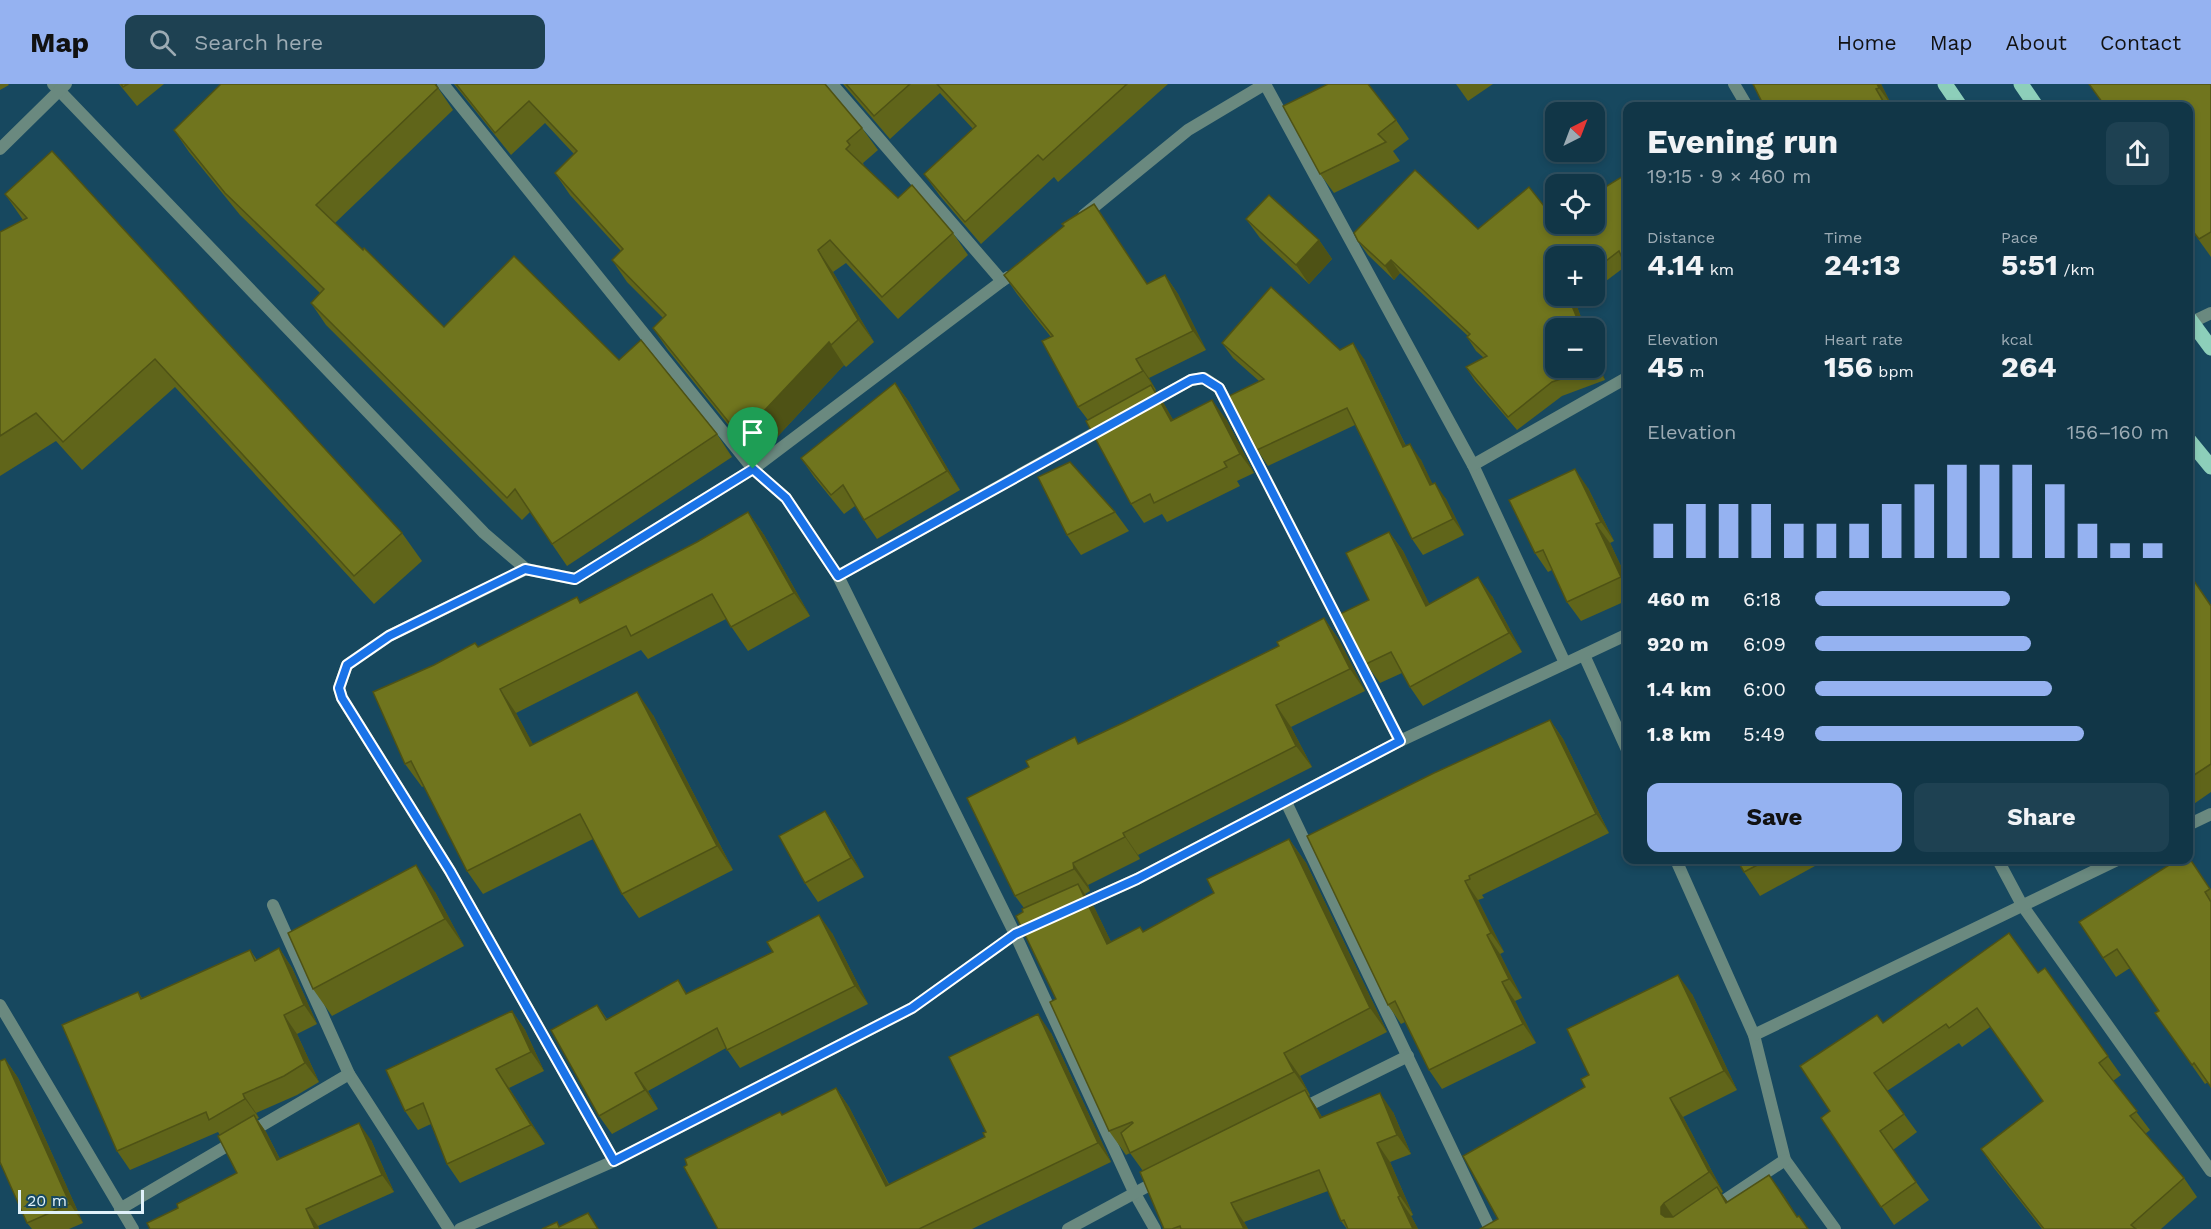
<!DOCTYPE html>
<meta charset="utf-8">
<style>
body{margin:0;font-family:"Work Sans",sans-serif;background:#1e4152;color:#f1f3f6;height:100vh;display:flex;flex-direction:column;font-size:22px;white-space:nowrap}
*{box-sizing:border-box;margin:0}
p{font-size:20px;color:#9cabb4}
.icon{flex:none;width:33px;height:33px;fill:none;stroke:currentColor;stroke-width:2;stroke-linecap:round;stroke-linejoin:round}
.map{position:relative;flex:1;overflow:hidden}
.panel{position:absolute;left:1623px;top:18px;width:570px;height:762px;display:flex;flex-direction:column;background:#113647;border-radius:12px;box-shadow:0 3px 9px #0003,0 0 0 2px #305060}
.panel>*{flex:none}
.needle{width:39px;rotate:42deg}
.fabs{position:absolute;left:1545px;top:18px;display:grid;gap:12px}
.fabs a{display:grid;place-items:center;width:60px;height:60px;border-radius:12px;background:#113647;box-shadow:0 3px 9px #0003,0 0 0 2px #305060;font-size:30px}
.scale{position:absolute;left:18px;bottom:15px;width:126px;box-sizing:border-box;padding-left:6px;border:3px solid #e0f1fa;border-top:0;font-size:16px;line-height:21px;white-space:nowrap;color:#e0f1fa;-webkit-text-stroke:4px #17485f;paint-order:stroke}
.pin{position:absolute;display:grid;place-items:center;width:51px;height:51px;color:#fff;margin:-62px -26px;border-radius:50% 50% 50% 0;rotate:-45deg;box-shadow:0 0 6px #0007}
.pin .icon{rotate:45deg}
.round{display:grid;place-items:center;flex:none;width:63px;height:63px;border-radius:12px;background:#1e4152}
.overview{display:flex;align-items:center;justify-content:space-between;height:102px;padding:0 24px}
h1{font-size:33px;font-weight:700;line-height:45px}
.stats{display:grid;grid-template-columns:repeat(3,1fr);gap:9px;height:102px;padding:6px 24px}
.stats div{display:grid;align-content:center}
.stats b{font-size:30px;font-weight:700}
.stats small{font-size:16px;font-weight:400}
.stats p{font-size:16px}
.chart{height:168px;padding:12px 24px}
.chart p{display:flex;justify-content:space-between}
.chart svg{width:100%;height:108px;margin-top:6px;stroke:#95b2f1;stroke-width:6}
.primary-button{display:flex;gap:12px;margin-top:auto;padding:12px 24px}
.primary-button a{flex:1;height:69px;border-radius:12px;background:#95b2f1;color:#111;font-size:24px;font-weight:700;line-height:69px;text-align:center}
.primary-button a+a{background:#1e4152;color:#f1f3f6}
ul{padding:0 24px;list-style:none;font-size:20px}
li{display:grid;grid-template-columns:96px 72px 1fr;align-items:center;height:45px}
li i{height:15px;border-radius:8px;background:#95b2f1}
header{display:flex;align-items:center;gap:36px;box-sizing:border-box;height:84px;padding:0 30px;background:#95b2f1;color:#111}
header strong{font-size:28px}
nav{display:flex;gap:33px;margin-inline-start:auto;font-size:21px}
.search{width:420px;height:54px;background:#1e4152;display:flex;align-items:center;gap:15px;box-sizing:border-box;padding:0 21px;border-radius:12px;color:#9cabb4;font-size:22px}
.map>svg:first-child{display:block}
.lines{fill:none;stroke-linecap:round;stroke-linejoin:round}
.minor{stroke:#6a897f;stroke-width:12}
.tertiary{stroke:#6a897f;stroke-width:12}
.primary{stroke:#8dcfba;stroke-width:15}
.wall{fill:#60651a}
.shaded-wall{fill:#4e5215}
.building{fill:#70751e;stroke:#4e5215;stroke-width:1.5}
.route-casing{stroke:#fff;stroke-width:12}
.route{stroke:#1a73e8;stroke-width:8}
</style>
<header>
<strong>Map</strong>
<div class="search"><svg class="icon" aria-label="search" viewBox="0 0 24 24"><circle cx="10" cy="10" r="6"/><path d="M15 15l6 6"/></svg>Search here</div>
<nav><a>Home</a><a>Map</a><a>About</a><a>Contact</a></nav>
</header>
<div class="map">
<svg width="2211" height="1145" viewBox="0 0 2211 1145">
<rect width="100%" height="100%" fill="#17485f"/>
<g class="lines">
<g class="minor">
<path d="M53,0L484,449L526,485L575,495L753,385L786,414L838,492L1015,850L1134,1108L1155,1145"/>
<path d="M443,0L753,385L1002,197"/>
<path d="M832,0L1002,197L1008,193"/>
<path d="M1265,0L1473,381L1565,579"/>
<path d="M1734,0L1747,22"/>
<path d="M0,65L66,0"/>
<path d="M1084,131L1188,46L1265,0"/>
<path d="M1146,321L1191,296L1204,294L1219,304L1400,657"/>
<path d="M1473,381L1628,293"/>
<path d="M526,485L389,552L347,581L339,604L342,614L450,787L614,1077"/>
<path d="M838,492L1107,342"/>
<path d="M1584,571L1628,668"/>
<path d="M1286,718L1490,1145"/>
<path d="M2188,741L2211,730"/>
<path d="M1676,776L1754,951L1785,1076L1835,1145"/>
<path d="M1998,776L2022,821L2211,1087"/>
<path d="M273,821L349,990L449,1145"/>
<path d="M0,921L133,1145"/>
<path d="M1754,951L2117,776"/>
<path d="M1301,1025L1408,972"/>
<path d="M1713,1124L1785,1076"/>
<path d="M120,1125L349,990"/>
<path d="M1068,1145L1159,1096"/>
</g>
<g class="tertiary">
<path d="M2188,240L2211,229"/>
<path d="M1075,823L1137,795L1400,657L1628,550"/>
<path d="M460,1145L614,1077L912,924L1015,850L1037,840"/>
</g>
<g class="primary">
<path d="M1945,0L1960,22"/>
<path d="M2021,0L2036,22"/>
<path d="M2188,233L2211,264"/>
<path d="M2188,355L2211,383"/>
</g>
</g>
<g class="wall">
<path d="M0,0H8L9,1L0,6Z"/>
<path d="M119,0H164L137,22Z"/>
<path d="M454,0H825L862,44L878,66L863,79L865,84L898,114L953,149L968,171L898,235L846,179L833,188L874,258L846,283L844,281L765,366L756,357L746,363L668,266L653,244L663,234L627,198L612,176L621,167L570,111L555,89L574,70L545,39L511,71Z"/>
<path d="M843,0H1168L1058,98L1054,93L981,160L940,112L924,90L973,45L940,9L890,55Z"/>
<path d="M1456,0H1493L1468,17Z"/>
<path d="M1881,0L1892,22H1764Z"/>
<path d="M2211,0V173L2188,141Z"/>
<path d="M436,1L453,26L335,139L444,243L619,276L717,350L732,373L567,482L530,428L522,436L326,241L311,219L320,209L240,131L189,68L174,46Z"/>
<path d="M1396,36L1409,55L1393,67L1400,77L1334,109L1320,90Z"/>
<path d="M5,110L402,449L422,477L374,520L175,303L82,386L56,357L0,392V148L23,136Z"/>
<path d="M1594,110L1626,182L1594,206V172L1556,212H1588L1576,220L1585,244H1556L1594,284V268L1605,296L1562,312L1517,346L1475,297L1466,283L1484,274L1476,267L1467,253L1468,252L1400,189L1394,196L1368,171L1358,157L1555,136Z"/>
<path d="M1094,120L1147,200L1165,191L1178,210L1206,266L1149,294L1156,306L1155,307L1164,320L1173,336L1226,335L1254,389L1237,397L1240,402L1167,438L1162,430L1144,439L1131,420L1088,336L1078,323L1051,253L1017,210L1004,191Z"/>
<path d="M1246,135L1319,156L1332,175L1309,200L1260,154Z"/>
<path d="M1222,259L1340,266L1364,275L1406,362L1421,376L1432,400L1446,415L1464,451L1423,471L1412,455L1355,341L1268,382L1257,366L1259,297L1233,274Z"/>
<path d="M895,299L909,318L960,406L877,455L864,436L855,422L844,430L814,393L801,374Z"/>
<path d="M1588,404L1614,457L1610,459L1628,497V516L1581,537L1567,518L1552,486L1548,488L1535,469Z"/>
<path d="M748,428L764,451L810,532L748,567L726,535L648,575L641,566L516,629L533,661L653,631L733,786L639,834L622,810L593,755L483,810L467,787L424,702L422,703L405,680L478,563L581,518L697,458Z"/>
<path d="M1115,428L1129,447L1081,471L1067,451Z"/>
<path d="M1389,448L1403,467L1429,520L1492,512L1522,568L1423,622L1410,603L1402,589L1380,599L1366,580L1369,516Z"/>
<path d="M2188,488L2211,521V708L2188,724Z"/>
<path d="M1324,534L1339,556L1365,607L1291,643L1312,683L1138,771L1140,775L1088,801L1090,807L1085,810L1094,823L1111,858L1140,843L1143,848L1214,809L1289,755L1306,779L1387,948L1300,992L1310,1011L1309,1012L1322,1033L1393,1028L1411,1070L1390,1078L1413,1131L1411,1132L1418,1145H1347L1341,1137L1328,1107L1244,1138L1248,1145H1164L1143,1087L1130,1069L1126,1071L1109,1047L1056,915L1023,828L1024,824L1015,812L1079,659L1125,638L1279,562Z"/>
<path d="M1550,636L1563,655L1609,749L1482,811L1484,814L1478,816L1504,868L1500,870L1522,914L1515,917L1536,959L1442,1005L1429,986L1405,938L1401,940L1388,921Z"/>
<path d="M825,727L838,746L864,793L818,818L805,799Z"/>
<path d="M1737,776H1826L1760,812L1744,788Z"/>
<path d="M2177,776L2211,805V1003L2208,998L2205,1000L2155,929L2159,927L2130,884L2116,893L2103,874Z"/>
<path d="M435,808L464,862L332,932L313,905Z"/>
<path d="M832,849L868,920L740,984L726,964L648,1007L658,1025L612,1050L599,1032L597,921L607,935L678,896L687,910Z"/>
<path d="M279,864L292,884L317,940L297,950L319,998L297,1011L256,1029L259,1034L257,1035L266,1048L280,1075L371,1056L394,1108L318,1142L319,1145H150L178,1124L237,1089L220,1051L218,1048L130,1086L117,1067L138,908L142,914L250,866L257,876Z"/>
<path d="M2045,884L2121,991L2113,997L2150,1046L2145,1050L2184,1094L2197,1113L2161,1145H2042L1994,1084L1981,1065L2043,1017L1990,943L1962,963L1959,959L1887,1007L1917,1048L1893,1066L1929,1116L1894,1141L1821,1034L1830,1027L1883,939L2038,889Z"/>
<path d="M1692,910L1737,1006L1683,1033L1723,1108L1721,1109L1728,1118L1783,1110L1797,1133L1498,1135L1585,1003L1589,991Z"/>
<path d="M512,927L525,946L544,987L509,1004L545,1060L460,1099L447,1080L431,1040L418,1046L405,1027Z"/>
<path d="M1051,949L1111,1078L972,1145H718L783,1031L836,1004L849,1023L889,1100L985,1053L986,1048Z"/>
<path d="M5,975L18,994L83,1139L69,1145H32L27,1139L1,1080L0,1081V977Z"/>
</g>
<g class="shaded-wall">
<path d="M1877,0H1881L1892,22L1879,4Z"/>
<path d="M1319,156L1332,175L1309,200L1296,181Z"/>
<path d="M818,166L833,188L874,258L858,236Z"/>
<path d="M1391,176L1400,189L1394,196L1385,182Z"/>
<path d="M1165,191L1178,210L1206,266L1193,247Z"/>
<path d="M1568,212H1570L1576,220L1585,244H1581Z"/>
<path d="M829,258L844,281L765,366L749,343Z"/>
<path d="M1353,259L1364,275L1414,379L1403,363Z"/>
<path d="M1594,268L1605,296L1596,283L1594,279Z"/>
<path d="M1136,275L1149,294L1156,306L1143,287Z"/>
<path d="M895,299L909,318L960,406L947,387Z"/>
<path d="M1151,301L1164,320L1185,356L1171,337Z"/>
<path d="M1212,316L1226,335L1254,389L1240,370Z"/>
<path d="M1410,360L1421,376L1441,417L1430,401Z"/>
<path d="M1575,385L1588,404L1614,457L1601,438Z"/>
<path d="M1435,399L1446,415L1464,451L1453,435Z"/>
<path d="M748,428L764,451L810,532L794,509Z"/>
<path d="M1596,440L1610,459L1628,497V502L1621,493Z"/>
<path d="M1389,448L1403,467L1440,541L1426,522Z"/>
<path d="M1478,493L1492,512L1522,568L1509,549Z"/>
<path d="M1324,534L1339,556L1365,607L1350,585Z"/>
<path d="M500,605L516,629L547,686L530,662Z"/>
<path d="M637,608L653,631L733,786L717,762Z"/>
<path d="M1276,621L1291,643L1312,683L1296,662Z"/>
<path d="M1550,636L1563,655L1609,749L1596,730Z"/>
<path d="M825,727L838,746L864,793L851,774Z"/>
<path d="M1123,749L1138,771L1140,775L1125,753Z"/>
<path d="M1289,755L1306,779L1387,948L1370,924Z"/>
<path d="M1073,779L1088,801L1090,807L1074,785Z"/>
<path d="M416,781L435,808L464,862L445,835Z"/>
<path d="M1465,797L1478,816L1504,868L1491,849Z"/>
<path d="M1078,800L1094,823L1124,884L1107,860Z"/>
<path d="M819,831L832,849L868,920L855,902Z"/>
<path d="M1487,851L1500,870L1522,914L1509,895Z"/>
<path d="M279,864L292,884L317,940L304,921Z"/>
<path d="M1678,891L1692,910L1737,1006L1724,987Z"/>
<path d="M1502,898L1515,917L1536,959L1523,940Z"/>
<path d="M512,927L525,946L544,987L531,968Z"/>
<path d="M1038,930L1051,949L1111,1078L1098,1059Z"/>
<path d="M284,931L297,950L319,998L305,979Z"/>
<path d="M1284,969L1300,992L1310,1011L1294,988Z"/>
<path d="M5,975L18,994L83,1139L70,1120Z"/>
<path d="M496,985L509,1004L545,1060L531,1041Z"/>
<path d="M635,989L648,1007L658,1025L645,1006Z"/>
<path d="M836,1004L849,1023L899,1121L886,1102Z"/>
<path d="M1305,1006L1318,1026L1333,1053L1320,1034Z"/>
<path d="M1380,1009L1393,1028L1411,1070L1397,1051Z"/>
<path d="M243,1010L256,1029L259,1034L245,1015Z"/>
<path d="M1670,1014L1683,1033L1723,1108L1709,1088Z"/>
<path d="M254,1031L266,1048L289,1093L277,1076Z"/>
<path d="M359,1039L371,1056L394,1108L382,1091Z"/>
<path d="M1377,1059L1390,1078L1413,1131L1400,1112Z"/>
<path d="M1769,1091L1783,1110L1805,1145Z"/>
<path d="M1717,1103L1731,1122L1726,1119Z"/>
<path d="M1398,1113L1411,1132L1418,1145H1413Z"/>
<path d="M1231,1119L1244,1138L1248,1145H1244Z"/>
<path d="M1664,1119L1677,1138L1674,1142L1661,1130V1123Z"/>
<path d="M306,1125L318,1142L319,1145H315Z"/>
</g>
<g class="building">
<path d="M121,0H128L123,3Z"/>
<path d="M221,0H435L438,4L316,121L363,166L364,164L444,243L514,172L619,276L641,256L717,350L552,460L515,405L507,414L311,219L324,205L225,109L174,46Z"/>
<path d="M456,0H825L862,44L847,57L850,61L846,65L898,114L912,101L953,149L882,213L830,156L818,166L858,236L831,261L829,258L749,343L741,335L731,341L653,244L666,231L612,176L623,165L555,89L577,67L529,17L495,49Z"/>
<path d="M846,0H910L874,32Z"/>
<path d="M937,0H1127L1043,76L1038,71L965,138L924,90L976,42Z"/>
<path d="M1328,0H1368L1396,36L1378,50L1386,58L1320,90L1283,22Z"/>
<path d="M1753,0H1877L1879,4L1876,5L1886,22H1842V21L1839,22H1764Z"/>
<path d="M2089,0H2211V148L2199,155L2188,141V22H2105Z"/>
<path d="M52,67L402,449L354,492L155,275L63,358L36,329L0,352V148L27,134L5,110Z"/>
<path d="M1415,86L1478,145L1529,103L1555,136H1556V140H1594V110L1628,89V187L1619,167L1594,186V172H1556V212H1568L1581,244H1556V284H1594L1552,298L1508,333L1466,283L1487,272L1467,253L1470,250L1391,176L1385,182L1358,157L1354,149Z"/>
<path d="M1269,111L1319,156L1296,181L1246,135Z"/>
<path d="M1094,120L1147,200L1165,191L1193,247L1136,275L1143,287L1078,323L1042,257L1053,252L1004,191L1064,142L1062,140Z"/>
<path d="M1271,203L1340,266L1353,259L1403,363L1410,360L1430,401L1435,399L1453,435L1412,455L1347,324L1257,366L1229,312L1264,295L1222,259Z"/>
<path d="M895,299L947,387L864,436L843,401L831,411L801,374Z"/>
<path d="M1151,301L1171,337L1212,316L1240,370L1224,378L1227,383L1154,419L1150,410L1131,420L1086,337Z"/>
<path d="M1070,378L1115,428L1067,451L1038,393Z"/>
<path d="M1575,385L1601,438L1596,440L1621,493L1567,518L1543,466L1535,469L1509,416Z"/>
<path d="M748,428L794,509L731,543L712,510L631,552L626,542L500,605L530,662L637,608L717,762L622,810L580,730L467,787L411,677L405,680L373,608L434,581L475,559L478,563L577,513L580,519L697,458Z"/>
<path d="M1389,448L1426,522L1478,493L1509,549L1410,603L1391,568L1366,580L1340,530L1369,516L1346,469Z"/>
<path d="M2188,488L2211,522V680L2188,695Z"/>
<path d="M1324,534L1350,585L1276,621L1296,662L1123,749L1125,753L1073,779L1074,785L1015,812L967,714L1029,683L1026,677L1075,653L1078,660L1125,638L1279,562L1277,558Z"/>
<path d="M1550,636L1596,730L1469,792L1470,795L1465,797L1491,849L1487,851L1509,895L1502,898L1523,940L1429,986L1395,917L1388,921L1307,752L1434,689Z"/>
<path d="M825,727L851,774L805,799L779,752Z"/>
<path d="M1289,755L1370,924L1284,969L1294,988L1130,1069L1121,1049L1133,1039L1132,1038L1109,1047L1050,918L1056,915L1016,832L1023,828L1022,825L1078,800L1107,860L1140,843L1143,848L1214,809L1207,795Z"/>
<path d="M2188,772L2210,805L2205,808L2211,818V1003L2194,979L2192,981L2155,929L2159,927L2117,865L2103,874L2079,838L2177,776H2188Z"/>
<path d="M1737,776H1767L1744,788Z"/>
<path d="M416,781L445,835L313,905L288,849Z"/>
<path d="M819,831L855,902L727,966L717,944L635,989L645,1006L599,1032L551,946L597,921L606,936L678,896L686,910L773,868L767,858Z"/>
<path d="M2009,849L2038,889L2045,884L2108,972L2099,979L2137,1027L2130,1032L2184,1094L2131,1141L2136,1145H2044L1981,1065L2043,1017L1977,924L1949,944L1946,940L1874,989L1904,1030L1880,1047L1916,1098L1881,1123L1821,1034L1830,1027L1800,982L1877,931L1883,939Z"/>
<path d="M279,864L304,921L284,931L305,979L284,992L243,1010L245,1015L209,1036L206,1028L117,1067L62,941L138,908L141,915L250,866L255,877Z"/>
<path d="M1678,891L1724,987L1670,1014L1709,1088L1664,1119L1661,1123V1130L1665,1133H1673L1717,1103L1726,1119L1769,1091L1797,1133L1799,1132L1808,1145H1480L1498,1135L1463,1072L1585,1003L1581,995L1589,991L1567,945Z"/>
<path d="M512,927L531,968L496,985L531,1041L447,1080L423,1019L405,1027L386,986Z"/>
<path d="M1038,930L1098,1059L919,1145H718L684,1083L687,1081L685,1075L780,1028L782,1031L836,1004L886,1102L985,1053L983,1049L986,1048L949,973Z"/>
<path d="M5,975L70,1120L27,1139L0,1078V977Z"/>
<path d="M1305,1006L1320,1034L1380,1009L1397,1051L1377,1059L1400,1112L1398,1113L1413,1145H1348L1344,1136L1341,1137L1319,1086L1231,1119L1244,1145H1181L1180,1142L1172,1145H1164L1140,1088Z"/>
<path d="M254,1031L277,1076L359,1039L382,1091L306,1125L315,1145H150L147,1139L178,1124L177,1120L237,1089L218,1052Z"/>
<path d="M588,1129L598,1145H542L557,1138L559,1143Z"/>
</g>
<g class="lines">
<defs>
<path id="route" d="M1203,294L1219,304L1400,657L1137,795L1015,850L912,924L614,1077L450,787L342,614L339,604L347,581L389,552L525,485L575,495L753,385L786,414L838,492L1191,296Z"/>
</defs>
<use href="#route" class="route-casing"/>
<use href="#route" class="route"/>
</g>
</svg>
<div class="fabs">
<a><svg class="needle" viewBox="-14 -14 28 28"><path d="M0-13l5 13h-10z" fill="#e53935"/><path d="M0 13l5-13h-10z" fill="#9cabb4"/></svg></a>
<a><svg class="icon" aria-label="locate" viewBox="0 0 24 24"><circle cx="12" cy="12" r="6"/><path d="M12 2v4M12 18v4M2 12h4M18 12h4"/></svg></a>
<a>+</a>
<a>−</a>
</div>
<div class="scale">20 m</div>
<div class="pin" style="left:753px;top:385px;background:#1e9e55"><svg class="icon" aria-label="arrive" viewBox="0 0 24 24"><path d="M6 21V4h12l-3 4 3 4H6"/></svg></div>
<section class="panel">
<div class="overview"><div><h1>Evening run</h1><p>19:15 · 9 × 460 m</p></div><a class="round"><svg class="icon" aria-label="share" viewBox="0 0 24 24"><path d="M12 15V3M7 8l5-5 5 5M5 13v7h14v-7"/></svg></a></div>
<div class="stats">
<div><p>Distance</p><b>4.14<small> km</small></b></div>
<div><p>Time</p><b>24:13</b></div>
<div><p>Pace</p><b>5:51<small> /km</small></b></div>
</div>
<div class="stats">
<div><p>Elevation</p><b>45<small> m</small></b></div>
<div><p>Heart rate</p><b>156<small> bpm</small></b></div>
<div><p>kcal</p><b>264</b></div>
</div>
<div class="chart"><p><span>Elevation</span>156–160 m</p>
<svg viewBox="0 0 160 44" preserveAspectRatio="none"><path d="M5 44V30M15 44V22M25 44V22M35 44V22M45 44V30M55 44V30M65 44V30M75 44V22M85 44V14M95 44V6M105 44V6M115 44V6M125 44V14M135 44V30M145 44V38M155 44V38"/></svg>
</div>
<ul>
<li><b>460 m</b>6:18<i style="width:55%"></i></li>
<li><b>920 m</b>6:09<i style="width:61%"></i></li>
<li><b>1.4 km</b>6:00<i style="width:67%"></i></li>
<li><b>1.8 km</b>5:49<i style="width:76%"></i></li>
</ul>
<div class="primary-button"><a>Save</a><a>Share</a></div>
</section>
</div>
